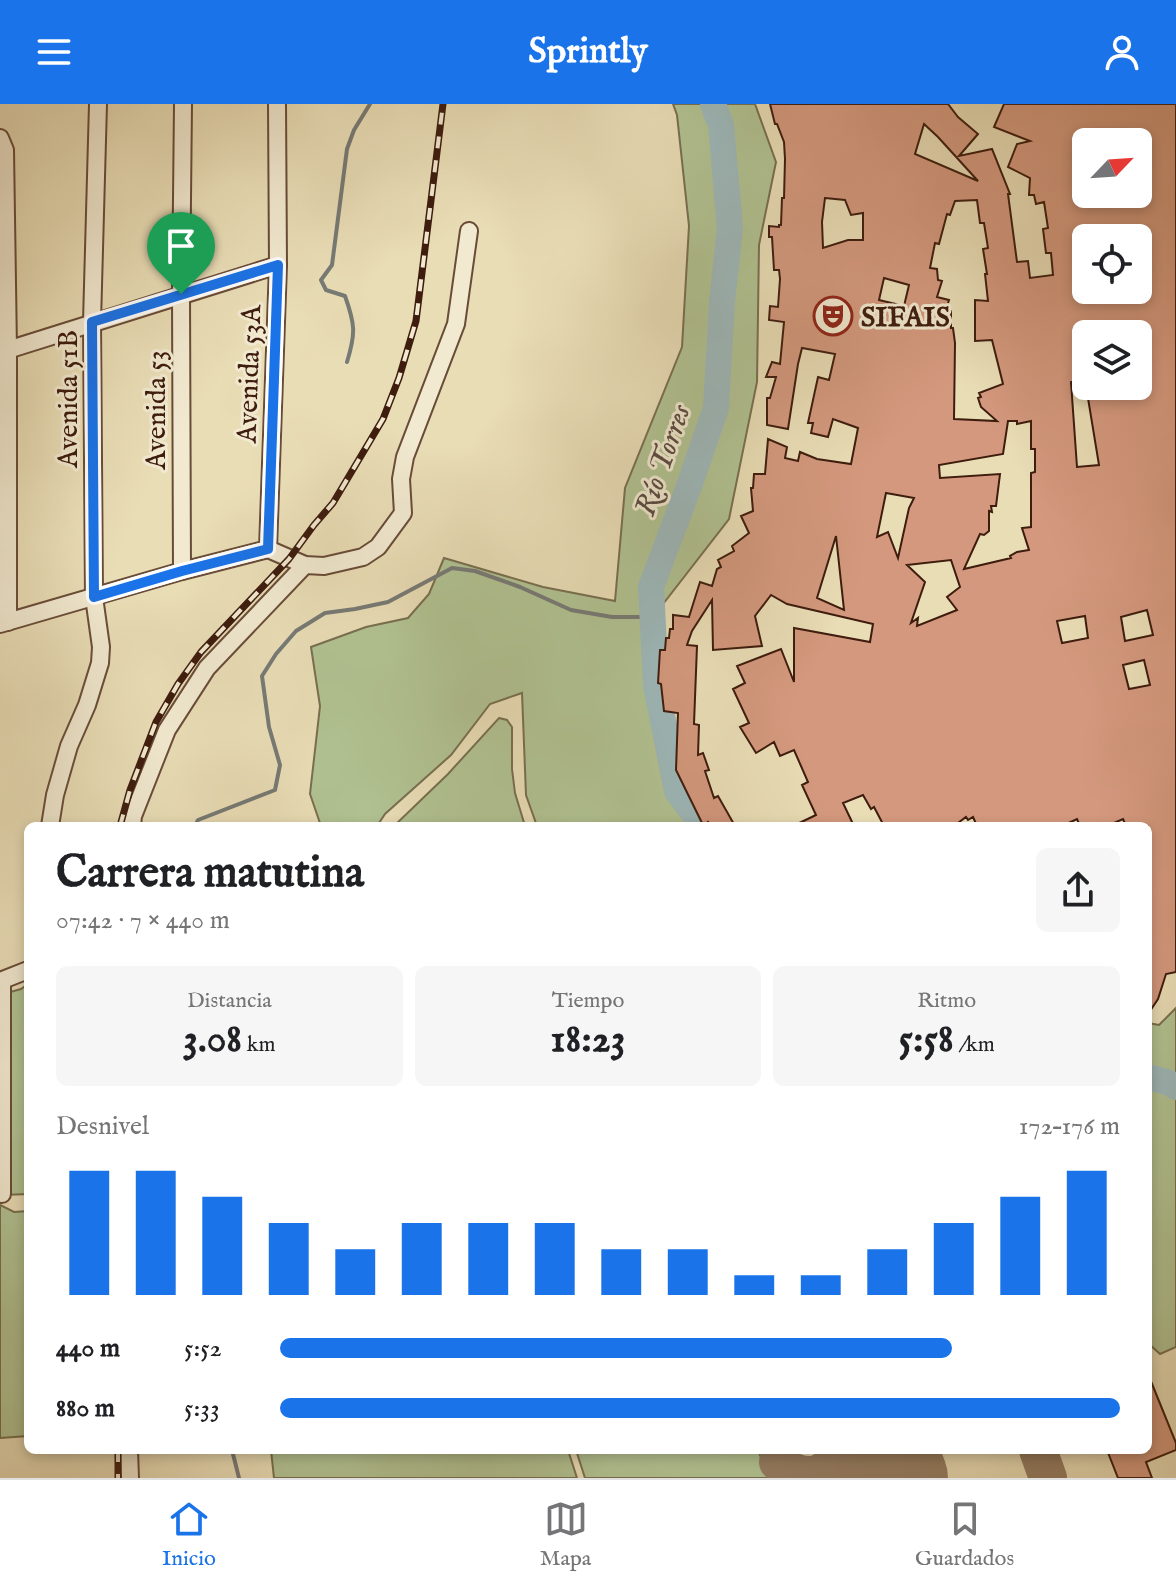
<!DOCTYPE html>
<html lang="es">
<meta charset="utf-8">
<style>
body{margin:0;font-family:"IM FELL English",serif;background:#f6f6f6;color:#202124;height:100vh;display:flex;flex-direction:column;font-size:30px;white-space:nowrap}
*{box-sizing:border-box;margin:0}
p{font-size:26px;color:#757577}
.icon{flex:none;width:44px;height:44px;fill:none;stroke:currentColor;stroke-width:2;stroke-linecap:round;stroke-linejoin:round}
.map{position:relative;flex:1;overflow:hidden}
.drawer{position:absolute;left:24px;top:718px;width:1128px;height:632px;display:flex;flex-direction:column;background:#fff;border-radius:12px;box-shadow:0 4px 12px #0003}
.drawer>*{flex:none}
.needle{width:52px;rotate:65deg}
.buttons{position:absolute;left:1072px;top:24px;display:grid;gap:16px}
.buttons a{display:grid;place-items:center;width:80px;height:80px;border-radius:12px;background:#fff;box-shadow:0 4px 12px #0003;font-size:40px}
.pin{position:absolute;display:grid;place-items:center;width:68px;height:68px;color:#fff;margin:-82px -34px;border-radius:50% 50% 50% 0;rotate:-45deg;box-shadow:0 0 8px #0007}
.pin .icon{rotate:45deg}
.round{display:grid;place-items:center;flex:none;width:84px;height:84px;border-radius:12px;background:#f6f6f6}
.summary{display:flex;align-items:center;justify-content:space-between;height:136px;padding:0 32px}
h1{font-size:44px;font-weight:700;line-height:60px}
.metrics{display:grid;grid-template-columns:repeat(3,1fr);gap:12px;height:136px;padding:8px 32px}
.metrics div{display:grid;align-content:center;border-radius:12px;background:#f6f6f6;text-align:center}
.metrics b{font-size:40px;font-weight:700}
.metrics small{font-size:22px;font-weight:400}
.metrics p{font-size:22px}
.chart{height:224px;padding:16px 32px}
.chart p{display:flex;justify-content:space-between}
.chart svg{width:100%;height:144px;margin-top:8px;stroke:#1a73e8;stroke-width:6}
ul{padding:0 32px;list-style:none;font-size:26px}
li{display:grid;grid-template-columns:128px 96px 1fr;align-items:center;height:60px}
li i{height:20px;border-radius:10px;background:#1a73e8}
header{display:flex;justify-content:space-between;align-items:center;height:104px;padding:0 32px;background:#1a73e8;color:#fff;font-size:36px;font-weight:700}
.tab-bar{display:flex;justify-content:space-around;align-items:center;height:112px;border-top:2px solid #e0e0e0;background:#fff;font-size:22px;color:#757577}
.tab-bar a{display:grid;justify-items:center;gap:4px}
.tab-bar .active{color:#1a73e8}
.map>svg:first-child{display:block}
.green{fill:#b1c292;stroke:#786f50;stroke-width:2}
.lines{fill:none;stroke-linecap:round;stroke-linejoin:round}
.stream{stroke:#777a75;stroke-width:4}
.river{stroke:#9db8ba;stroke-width:26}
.taxiway{stroke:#947c62;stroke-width:38}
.runway{stroke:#947c62;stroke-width:96}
.building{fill:#d3987d;stroke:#3e1c0e;stroke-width:2;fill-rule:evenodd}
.minor-casing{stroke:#694c38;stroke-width:20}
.minor{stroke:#f1e9d0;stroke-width:16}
.rail-casing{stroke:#3e1c0e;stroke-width:7}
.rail{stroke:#f1e9d0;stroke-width:4;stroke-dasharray:12;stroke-linecap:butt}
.route-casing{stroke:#fff;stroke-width:16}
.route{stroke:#1a73e8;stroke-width:10}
.labels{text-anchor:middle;stroke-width:6;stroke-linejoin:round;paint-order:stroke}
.poi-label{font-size:28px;font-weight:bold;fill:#3e1c0e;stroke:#f1e9d0;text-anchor:start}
.street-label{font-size:28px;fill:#3e1c0e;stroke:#f1e9d0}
.water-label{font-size:30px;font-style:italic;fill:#5a4b42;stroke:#f1e9d0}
</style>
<header><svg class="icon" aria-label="menu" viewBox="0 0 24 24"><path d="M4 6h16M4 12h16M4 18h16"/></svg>Sprintly<svg class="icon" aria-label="person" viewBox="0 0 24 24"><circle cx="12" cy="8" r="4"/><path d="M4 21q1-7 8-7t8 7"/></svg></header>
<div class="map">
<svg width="1176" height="1374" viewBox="0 0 1176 1374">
<rect width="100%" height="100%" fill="#e9ddb6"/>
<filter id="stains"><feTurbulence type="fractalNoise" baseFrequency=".0025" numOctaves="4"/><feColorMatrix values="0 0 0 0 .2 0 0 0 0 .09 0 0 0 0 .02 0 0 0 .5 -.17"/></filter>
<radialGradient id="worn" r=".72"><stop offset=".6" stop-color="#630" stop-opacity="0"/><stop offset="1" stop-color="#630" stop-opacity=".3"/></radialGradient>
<g class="green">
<path d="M673,0H755L776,58L759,141L757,278L729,415L653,513L656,581L677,687L703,722H537L526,691L522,589L490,600L451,651L385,710L377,722H321L310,690L320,602L311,543L366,523L408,514L429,490L444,454L543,483L615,497L625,384L682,243L689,122L677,11Z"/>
<path d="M499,614L507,616L512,623V665L515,689L525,722H394L448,670Z"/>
<path d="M28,880V1090L4,1091L3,890L21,885Z"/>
<path d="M1176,904V1243L1160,1250L1148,1239V919L1159,921Z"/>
<path d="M0,1101L14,1108L28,1107V1332L0,1334Z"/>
<path d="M271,1346H568L577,1374H274Z"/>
<path d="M576,1346H758L769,1374H585Z"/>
</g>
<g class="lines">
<g class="stream">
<path d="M347,258C356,229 355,220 345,192L326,186L321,176L332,161L347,45L354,26L370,0"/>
<path d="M195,722L198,716L275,686L280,661L269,623L262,572L276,550L296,527L325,509L355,505L388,498L452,464L475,467L520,483L571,506L612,513H653"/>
<path d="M232,1346L239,1374"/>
</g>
<g class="river">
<path d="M703,722L677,687L656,581L651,483L688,385L716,304L722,198L730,124L721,21L713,0"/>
<path d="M1148,973L1167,978L1176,983"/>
</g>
<g class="taxiway">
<path d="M1038,1346L1048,1374"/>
<path d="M778,1358C789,1367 799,1372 814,1371"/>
<path d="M811,1374C819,1368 830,1364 839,1360C867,1349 882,1347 900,1374"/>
</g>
<path class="runway" d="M889,1346L900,1374"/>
</g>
<g class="building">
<path d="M770,0H948L958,13L978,30L959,52L992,45L1010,90H1008L1017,158L1028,157L1030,174L1053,171L1051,149H1046L1043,125L1048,124L1044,98L1036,100L1034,91H1029L1030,74L1008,63L1017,40L1030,37L994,23L1004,0H1176V868L1166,870L1158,895L1148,910V722H1126L1123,715L1107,722H1080L1077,715L1062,722H977L973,713L968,716L966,713L954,722H884L874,703L871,705L863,691L843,699L854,722H793L816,711L802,681L808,678L794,646L780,652L774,638L756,649L740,623L749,619L733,585L745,579L737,562L781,545L794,578V524L870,538L873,520L787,500L771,491L755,512L762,542L713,546L712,496L692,527L687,541L697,542L694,620L699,621L698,651L703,649L709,666L705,667L714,694L718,692L735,722H710L708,718L703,721L676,666L678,609L664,607L661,580L658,579L660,546H665L666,534H669L670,525H673V511L689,513L700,478L712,482L717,465L721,463L718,456L734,447L732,442L749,429L741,412L753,407L751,384H753L754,370H765L768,335L787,343L785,354L798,357L800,348L817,355L851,360L858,324L833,315L828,333L811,329L813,319H808L818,273L829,276L835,250L802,244L798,260L788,325L767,321V294H770L776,273H766L772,258L780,260L784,218L769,216L770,202L778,203L780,175L779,166H774L772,133H769V122L779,123V121H781L782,94H784L785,55L784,38L777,20H775ZM924,20L938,33L978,77L915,50ZM1086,38H1138V90H1086ZM825,94L845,96L851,111L863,109V136H848L823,144L822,118ZM977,96L980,119H984L988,144L983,145L987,170H985L988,197L975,196V237L992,236L1003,280L979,289L981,293L978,294L981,303L997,317L954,315L955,239L953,224H951V207L946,206L949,196L937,193L942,177L938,176L937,165L930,164L935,139L939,140L947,110L950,111L955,97ZM1086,134H1138V168L1142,186H1086ZM884,174L909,181L904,202L879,196ZM1086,230H1138V282H1086L1099,361L1077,363L1071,278L1086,276ZM1008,317H1017V320L1031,317V345H1035V368L1031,369V423L1022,424L1029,446L1017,448L1010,452L1011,454L964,465L980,430L984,431L989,427V407L992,408L991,402H996L1000,370L940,374L939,361L1003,350ZM886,389L914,394L909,404L898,454L888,428L877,433ZM836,432L844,506L817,494ZM951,456L960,483L947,493L957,506L917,522L918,514L911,519L925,478L907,461ZM1147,506L1153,531L1125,537L1121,513ZM1085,512L1088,534L1062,539L1057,517ZM1144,556L1150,581L1129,585L1123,561Z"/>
<path d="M1148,1270L1176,1339V1346L1146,1358L1152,1374H1118L1107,1346H1148Z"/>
</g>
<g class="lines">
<defs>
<g id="minor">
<path d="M0,34L5,46L8,246V518"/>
<path d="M1,248L278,161"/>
<path d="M268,445L305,461L324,462L363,453L378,443L403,409L401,375L405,353L456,220L469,127"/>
<path d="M268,445L278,161L277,0"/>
<path d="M182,467L181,190L183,0"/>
<path d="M0,520L182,467L268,445"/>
<path d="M50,722L55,691L69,642L87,601L100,559L101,543L94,493L92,218L98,0"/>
<path d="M132,722L133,712L167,626L207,564L305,461"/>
<path d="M0,877L28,866"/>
<path d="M2,1090V877"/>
<path d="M129,1346L130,1374"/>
</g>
</defs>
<use href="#minor" class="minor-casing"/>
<use href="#minor" class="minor"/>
<defs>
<g id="rail">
<path d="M120,722L130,686L156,618L178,580L201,548L289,455L314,421L333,399L383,315L399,274L416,217L443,0"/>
<path d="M118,1346V1374"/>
</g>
</defs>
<use href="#rail" class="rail-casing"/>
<use href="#rail" class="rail"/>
</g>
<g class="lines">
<defs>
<path id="route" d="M278,161L268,445L182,467L94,493L92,218Z"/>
</defs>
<use href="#route" class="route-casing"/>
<use href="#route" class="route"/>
</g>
<defs>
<symbol id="theatre-ring" viewBox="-11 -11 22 22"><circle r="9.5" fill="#f1e9d0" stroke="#8f2418" stroke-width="1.5"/><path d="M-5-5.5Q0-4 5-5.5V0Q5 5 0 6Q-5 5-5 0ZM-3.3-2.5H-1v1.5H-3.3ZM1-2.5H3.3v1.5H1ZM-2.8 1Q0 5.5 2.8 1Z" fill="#8f2418"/></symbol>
</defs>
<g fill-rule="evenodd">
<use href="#theatre-ring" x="811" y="190" width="44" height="44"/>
</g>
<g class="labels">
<g class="poi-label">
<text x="861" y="222">SIFAIS</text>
</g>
<g class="street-label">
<text transform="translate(248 270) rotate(-88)" y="10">Avenida 53A</text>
<text transform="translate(67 295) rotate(-90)" y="10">Avenida 51B</text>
<text transform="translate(155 306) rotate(-90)" y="10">Avenida 53</text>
</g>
<g class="water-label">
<text transform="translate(662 356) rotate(-71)" y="10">Río Torres</text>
</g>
</g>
<rect width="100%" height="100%" filter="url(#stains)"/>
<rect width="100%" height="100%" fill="url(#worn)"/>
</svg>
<div class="buttons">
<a><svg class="needle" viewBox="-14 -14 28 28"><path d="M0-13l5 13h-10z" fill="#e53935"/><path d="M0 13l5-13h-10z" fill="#757577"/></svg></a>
<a><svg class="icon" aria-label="locate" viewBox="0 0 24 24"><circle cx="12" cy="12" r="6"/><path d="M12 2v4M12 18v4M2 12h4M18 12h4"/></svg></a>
<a><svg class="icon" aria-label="layers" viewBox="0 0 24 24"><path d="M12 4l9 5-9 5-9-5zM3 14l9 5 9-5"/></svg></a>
</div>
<div class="pin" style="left:181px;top:190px;background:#1e9e55"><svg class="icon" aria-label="arrive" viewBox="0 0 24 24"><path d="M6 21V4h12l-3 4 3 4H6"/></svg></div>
<section class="drawer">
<div class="summary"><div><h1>Carrera matutina</h1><p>07:42 · 7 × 440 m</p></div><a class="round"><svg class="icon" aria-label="share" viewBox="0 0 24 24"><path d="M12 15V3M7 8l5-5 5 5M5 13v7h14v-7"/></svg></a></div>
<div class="metrics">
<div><p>Distancia</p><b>3.08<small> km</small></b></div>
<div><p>Tiempo</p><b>18:23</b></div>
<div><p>Ritmo</p><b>5:58<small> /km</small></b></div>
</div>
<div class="chart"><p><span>Desnivel</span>172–176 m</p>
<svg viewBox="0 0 160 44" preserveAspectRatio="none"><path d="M5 44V6M15 44V6M25 44V14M35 44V22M45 44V30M55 44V22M65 44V22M75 44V22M85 44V30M95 44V30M105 44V38M115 44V38M125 44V30M135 44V22M145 44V14M155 44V6"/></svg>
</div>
<ul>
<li><b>440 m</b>5:52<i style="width:80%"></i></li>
<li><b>880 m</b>5:33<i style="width:100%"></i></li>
</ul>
</section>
</div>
<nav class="tab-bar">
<a class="active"><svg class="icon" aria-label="home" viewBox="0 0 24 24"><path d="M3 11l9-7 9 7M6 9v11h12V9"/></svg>Inicio</a>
<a><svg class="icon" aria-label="map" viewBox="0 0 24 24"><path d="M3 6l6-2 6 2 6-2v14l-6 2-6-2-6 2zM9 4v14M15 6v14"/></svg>Mapa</a>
<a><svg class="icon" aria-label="saved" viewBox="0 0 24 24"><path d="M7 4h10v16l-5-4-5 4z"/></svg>Guardados</a>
</nav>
